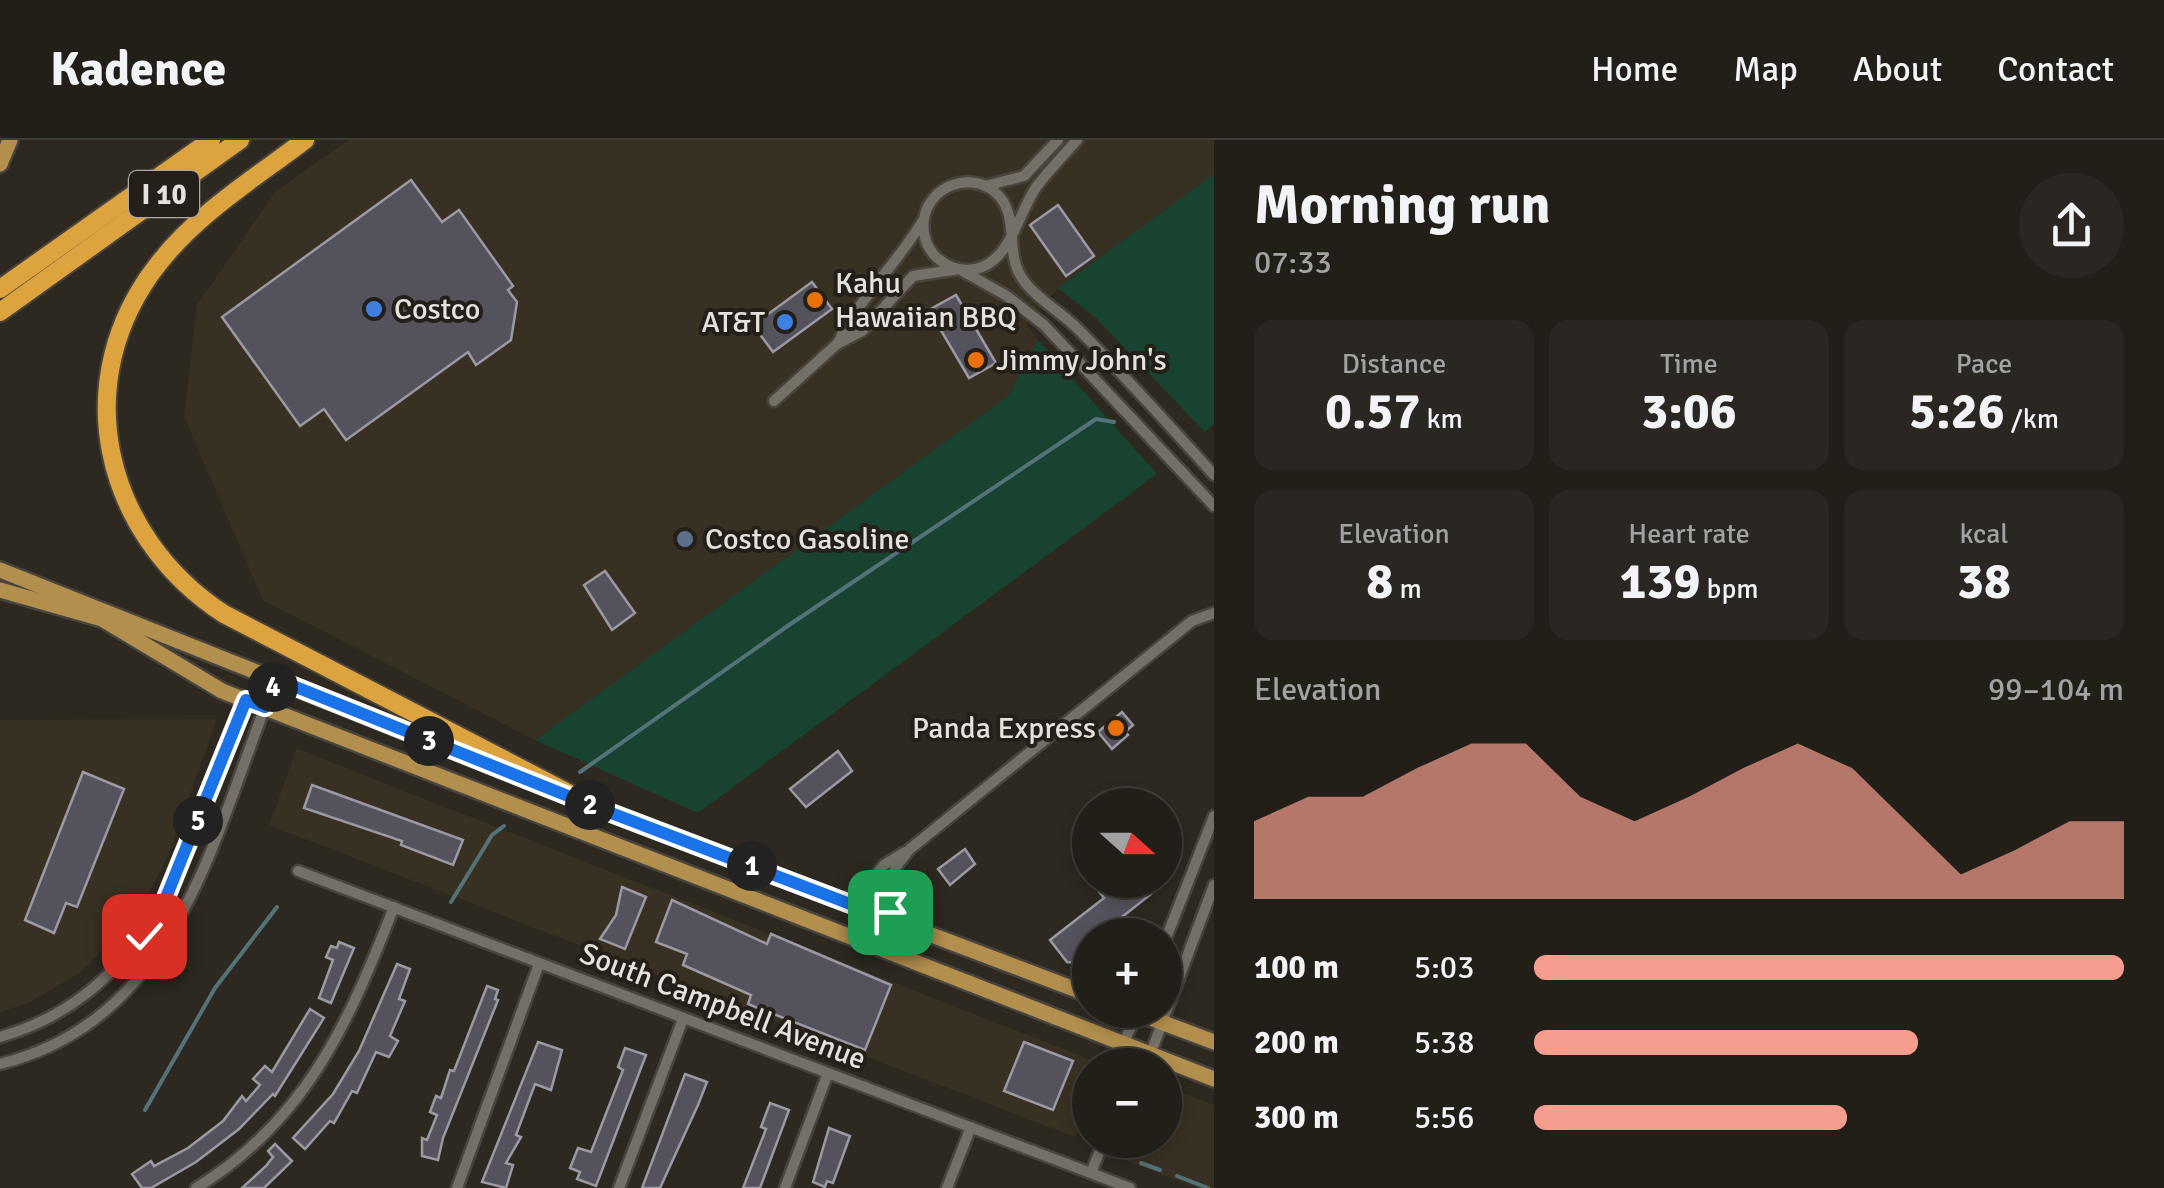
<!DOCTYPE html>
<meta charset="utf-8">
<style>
body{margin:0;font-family:Signika,sans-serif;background:#2a2722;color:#f1f3f6;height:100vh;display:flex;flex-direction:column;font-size:38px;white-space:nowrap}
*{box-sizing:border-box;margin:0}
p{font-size:32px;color:#a2a2a2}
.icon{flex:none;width:55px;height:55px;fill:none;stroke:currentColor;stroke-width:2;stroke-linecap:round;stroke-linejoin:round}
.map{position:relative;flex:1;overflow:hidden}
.sheet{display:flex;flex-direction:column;background:#221f19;width:950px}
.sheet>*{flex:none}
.needle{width:65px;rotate:111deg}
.fabs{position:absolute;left:1072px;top:648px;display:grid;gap:20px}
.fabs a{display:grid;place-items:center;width:110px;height:110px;border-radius:50%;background:#221f19;box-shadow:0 5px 15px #0003,0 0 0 2px #3f3d38;font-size:50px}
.pin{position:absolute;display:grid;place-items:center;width:85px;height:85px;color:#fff;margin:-42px;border-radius:20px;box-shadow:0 5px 15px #0006}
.km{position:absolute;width:50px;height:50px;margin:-25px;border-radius:50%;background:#222;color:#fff;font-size:28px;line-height:50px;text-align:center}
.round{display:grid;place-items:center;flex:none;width:105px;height:105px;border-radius:52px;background:#2a2722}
.overview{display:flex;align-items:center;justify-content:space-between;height:170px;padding:0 40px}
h1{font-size:55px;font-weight:800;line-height:75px}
.figures{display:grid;grid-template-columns:repeat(3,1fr);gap:15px;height:170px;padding:10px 40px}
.figures div{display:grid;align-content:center;border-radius:20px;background:#2a2722;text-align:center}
.figures b{font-size:50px;font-weight:800}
.figures small{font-size:28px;font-weight:400}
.figures p{font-size:28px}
.chart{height:280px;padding:20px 40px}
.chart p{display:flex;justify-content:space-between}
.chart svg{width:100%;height:180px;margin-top:10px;fill:#f59d8e;opacity:.7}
ul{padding:0 40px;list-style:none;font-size:32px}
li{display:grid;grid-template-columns:160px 120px 1fr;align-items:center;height:75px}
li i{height:25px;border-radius:12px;background:#f59d8e}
header{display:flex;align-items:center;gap:60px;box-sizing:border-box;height:140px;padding:0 50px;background:#221f19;border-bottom:2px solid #3f3d38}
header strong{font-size:48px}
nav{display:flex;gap:55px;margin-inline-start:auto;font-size:35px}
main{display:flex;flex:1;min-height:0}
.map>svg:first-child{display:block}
.built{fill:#383123}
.green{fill:#194331}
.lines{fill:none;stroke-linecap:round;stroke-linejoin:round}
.stream{stroke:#537378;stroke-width:4}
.building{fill:#54535d;stroke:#9a99a4;stroke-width:2.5}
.street-casing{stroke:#48443d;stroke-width:15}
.primary-casing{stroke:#48443d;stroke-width:20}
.highway-casing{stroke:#48443d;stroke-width:22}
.street{stroke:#757067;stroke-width:10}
.primary{stroke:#b38f4e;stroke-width:15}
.highway{stroke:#dda33e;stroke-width:18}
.route-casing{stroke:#fff;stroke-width:20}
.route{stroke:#1a73e8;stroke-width:12}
.food-dot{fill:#e8710a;stroke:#241f18;stroke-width:4}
.shop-dot{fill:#3f7fe0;stroke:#241f18;stroke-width:4}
.service-dot{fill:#5c6f8a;stroke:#241f18;stroke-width:4}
.labels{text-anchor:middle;stroke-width:8;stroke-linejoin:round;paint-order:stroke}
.shield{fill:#241f18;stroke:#aba8a2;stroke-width:2.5}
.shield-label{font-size:28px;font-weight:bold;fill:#e5e2dd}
.poi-label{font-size:30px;fill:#e5e2dd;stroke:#241f18;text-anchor:start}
.street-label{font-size:30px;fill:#e5e2dd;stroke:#241f18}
</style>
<header>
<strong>Kadence</strong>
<nav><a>Home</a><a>Map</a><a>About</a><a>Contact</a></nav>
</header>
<main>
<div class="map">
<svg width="1214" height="1048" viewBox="0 0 1214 1048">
<rect width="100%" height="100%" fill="#2d2921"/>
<g class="built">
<path d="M349,0H1214V34L1058,148L1026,184L1038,200L1008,256L535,600L263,460L184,276L197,165L276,51Z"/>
<path d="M217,579L168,716L148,755L122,790L80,833L28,863L0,872V580Z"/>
<path d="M297,609L1104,925H1090V964L1075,997L269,685Z"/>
<path d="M1165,947L1214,965V1048H1197L1122,1019L1129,1000H1165Z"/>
</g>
<g class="green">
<path d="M1214,34V283L1205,292L1095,177L1058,148Z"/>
<path d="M1038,200L1157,334L698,673L535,600L1008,256Z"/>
</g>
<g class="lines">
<g class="stream">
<path d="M580,632L789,485L1096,279L1114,282"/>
<path d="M451,762L492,695L504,686"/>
<path d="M145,970L215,848L277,767"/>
<path d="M1141,1023L1160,1030"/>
<path d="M1177,1036L1208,1048"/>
</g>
</g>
<g class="building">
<path d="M411,40L442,82L459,70L513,146L508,150L517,162L511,200L476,225L468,212L346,300L324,269L300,286L222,177Z"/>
<path d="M1058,65L1094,116L1066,136L1030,85Z"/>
<path d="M812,142L832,169L773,212L753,185Z"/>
<path d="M956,155L996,223L969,238L929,170Z"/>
<path d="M605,431L635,473L612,490L584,445Z"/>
<path d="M1122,572L1133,585L1125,592L1128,595L1112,609L1098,592Z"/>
<path d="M838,611L852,631L806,667L790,649Z"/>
<path d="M83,632L124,649L77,767L66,763L54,793L25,780Z"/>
<path d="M312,645L463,700L453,725L401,705L402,701L304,668Z"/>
<path d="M965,709L975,724L950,745L938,729Z"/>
<path d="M1090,740H1140L1151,754L1112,785L1121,795H1090V824L1067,822L1050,800L1104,758Z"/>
<path d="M622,747L646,757L625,809L600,799L616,775Z"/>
<path d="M672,760L767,804L771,794L891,845L865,910L748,864L751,855L683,825L687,814L656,802Z"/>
<path d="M339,802L354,808L331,863L319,858L333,820L326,817L331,806L337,808Z"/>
<path d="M397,824L410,829L399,859L405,861L390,896L398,901L389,917L376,912L357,953L352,951L334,983L330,981L305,1009L293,998L333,954L359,911Z"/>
<path d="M487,846L498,850L495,859L498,860L443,998L438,1020L422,1016V998L427,1000L437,975L430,972L436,956L441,958L450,930L454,931Z"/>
<path d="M310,869L324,878L275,956L273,954L239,989L196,1022L151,1048H142L132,1034L151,1021L154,1026L188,1008L223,981L242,956L246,961L260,945L253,939L265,926L272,932Z"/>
<path d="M538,902L562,910L551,950L535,944L516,995L521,997L506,1023L513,1025L506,1048L482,1042Z"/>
<path d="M1024,902L1073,921L1053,970L1004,951Z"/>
<path d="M625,908L646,915L596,1046L577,1039L580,1032L570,1028L578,1008L591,1012L623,930L618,927Z"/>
<path d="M685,934L707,942L698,965L660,1048H642Z"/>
<path d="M770,963L789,970L760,1048H743L766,989L761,987Z"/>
<path d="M829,988L850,996L833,1043L827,1041L825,1047L813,1042Z"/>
<path d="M275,1004L292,1021L264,1048H242L266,1026L273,1017L268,1011Z"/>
</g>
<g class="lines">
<defs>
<g id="street">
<path d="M1077,0C1064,15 1049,30 1037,46C1017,74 1010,128 968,130C955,130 943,124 934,115C926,105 922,92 924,79C929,46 970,31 995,52C1021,74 1004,112 1022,138C1035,158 1061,172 1078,189C1125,236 1170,286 1214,335"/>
<path d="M985,46L1024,36L1058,0"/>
<path d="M838,203C859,158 897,124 922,82"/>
<path d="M774,261L837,204L862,191L913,136L959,129L1007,156L1044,185L1214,366"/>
<path d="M298,731L1130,1048"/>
<path d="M840,759L860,754L884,725L905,712"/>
<path d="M898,780L884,761L896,727L910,709L1192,481L1214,473"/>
<path d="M1165,801L1214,676"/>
<path d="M0,897C159,851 192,695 247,560"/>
<path d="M0,924C171,881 210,711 265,567"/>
<path d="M1127,925L1123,905L1138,870"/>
<path d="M1139,925L1150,915L1214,745"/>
<path d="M1091,1033L1104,1000"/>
<path d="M196,1048C306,981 349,882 394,767"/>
<path d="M457,1048L539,824"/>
<path d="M619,1048L683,879"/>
<path d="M785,1048L828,933"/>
<path d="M947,1048L971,987"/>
</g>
<g id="primary">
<path d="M0,24L10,0"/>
<path d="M0,430L530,641"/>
<path d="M0,450L102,479L222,551L1214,939"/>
<path d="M589,665L1090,855"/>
<path d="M1129,870L1214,902"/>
</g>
<g id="highway">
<path d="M305,0C255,38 198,73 159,123C66,240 103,395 224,474L597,668"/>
<path d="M0,149L211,0"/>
<path d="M0,172L240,0"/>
</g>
</defs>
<use href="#street" class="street-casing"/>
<use href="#primary" class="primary-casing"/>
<use href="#highway" class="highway-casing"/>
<use href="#street" class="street"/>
<use href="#primary" class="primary"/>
<use href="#highway" class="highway"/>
</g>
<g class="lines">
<defs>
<path id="route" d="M144,796L165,760L246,560L265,567L276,539L598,668L900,783L890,772"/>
</defs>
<use href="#route" class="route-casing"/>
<use href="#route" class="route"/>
</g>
<g class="food-dot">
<circle cx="815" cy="160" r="10"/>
<circle cx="976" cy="220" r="10"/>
<circle cx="1116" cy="588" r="10"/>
</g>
<g class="shop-dot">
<circle cx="374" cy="169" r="10"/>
<circle cx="785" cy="182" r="10"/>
</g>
<circle class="service-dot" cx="685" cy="399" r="10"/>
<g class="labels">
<rect class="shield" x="129" y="31" width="70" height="46" rx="8"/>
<g class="shield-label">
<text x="164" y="64">I 10</text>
</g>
<g class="poi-label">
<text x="835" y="153">Kahu<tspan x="835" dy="34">Hawaiian BBQ</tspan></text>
<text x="394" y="179">Costco</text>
<text x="765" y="192" text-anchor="end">AT&amp;T</text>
<text x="996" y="230">Jimmy John's</text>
<text x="705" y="409">Costco Gasoline</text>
<text x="1096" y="598" text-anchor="end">Panda Express</text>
</g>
<g class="street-label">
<text transform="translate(723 866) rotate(21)" y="10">South Campbell Avenue</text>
</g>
</g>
</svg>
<div class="fabs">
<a><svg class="needle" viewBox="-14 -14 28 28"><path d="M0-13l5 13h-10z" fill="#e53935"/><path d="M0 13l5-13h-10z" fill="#a2a2a2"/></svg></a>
<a>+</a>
<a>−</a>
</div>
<div class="pin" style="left:890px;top:772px;background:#1e9e55"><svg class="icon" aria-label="arrive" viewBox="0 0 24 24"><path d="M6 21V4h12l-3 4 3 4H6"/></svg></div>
<div class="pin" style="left:144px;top:796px;background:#d93025"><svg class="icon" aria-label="check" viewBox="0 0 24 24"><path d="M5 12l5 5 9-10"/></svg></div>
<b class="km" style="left:752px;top:726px">1</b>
<b class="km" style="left:590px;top:665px">2</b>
<b class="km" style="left:429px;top:601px">3</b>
<b class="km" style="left:273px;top:547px">4</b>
<b class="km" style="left:198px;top:681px">5</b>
</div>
<section class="sheet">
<div class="overview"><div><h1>Morning run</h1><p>07:33</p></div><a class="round"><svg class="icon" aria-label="share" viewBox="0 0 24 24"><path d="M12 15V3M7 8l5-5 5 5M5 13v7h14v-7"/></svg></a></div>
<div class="figures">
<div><p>Distance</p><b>0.57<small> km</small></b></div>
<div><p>Time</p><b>3:06</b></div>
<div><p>Pace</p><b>5:26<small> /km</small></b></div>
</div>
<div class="figures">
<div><p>Elevation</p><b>8<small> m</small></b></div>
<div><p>Heart rate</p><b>139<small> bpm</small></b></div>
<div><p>kcal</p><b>38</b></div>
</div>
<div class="chart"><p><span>Elevation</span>99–104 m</p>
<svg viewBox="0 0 160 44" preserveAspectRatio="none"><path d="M0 44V25L10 19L20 19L30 12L40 6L50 6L60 19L70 25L80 19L90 12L100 6L110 12L120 25L130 38L140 32L150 25L160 25V44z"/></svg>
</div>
<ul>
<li><b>100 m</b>5:03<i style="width:100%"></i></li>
<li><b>200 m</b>5:38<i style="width:65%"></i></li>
<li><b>300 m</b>5:56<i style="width:53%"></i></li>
</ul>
</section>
</main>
